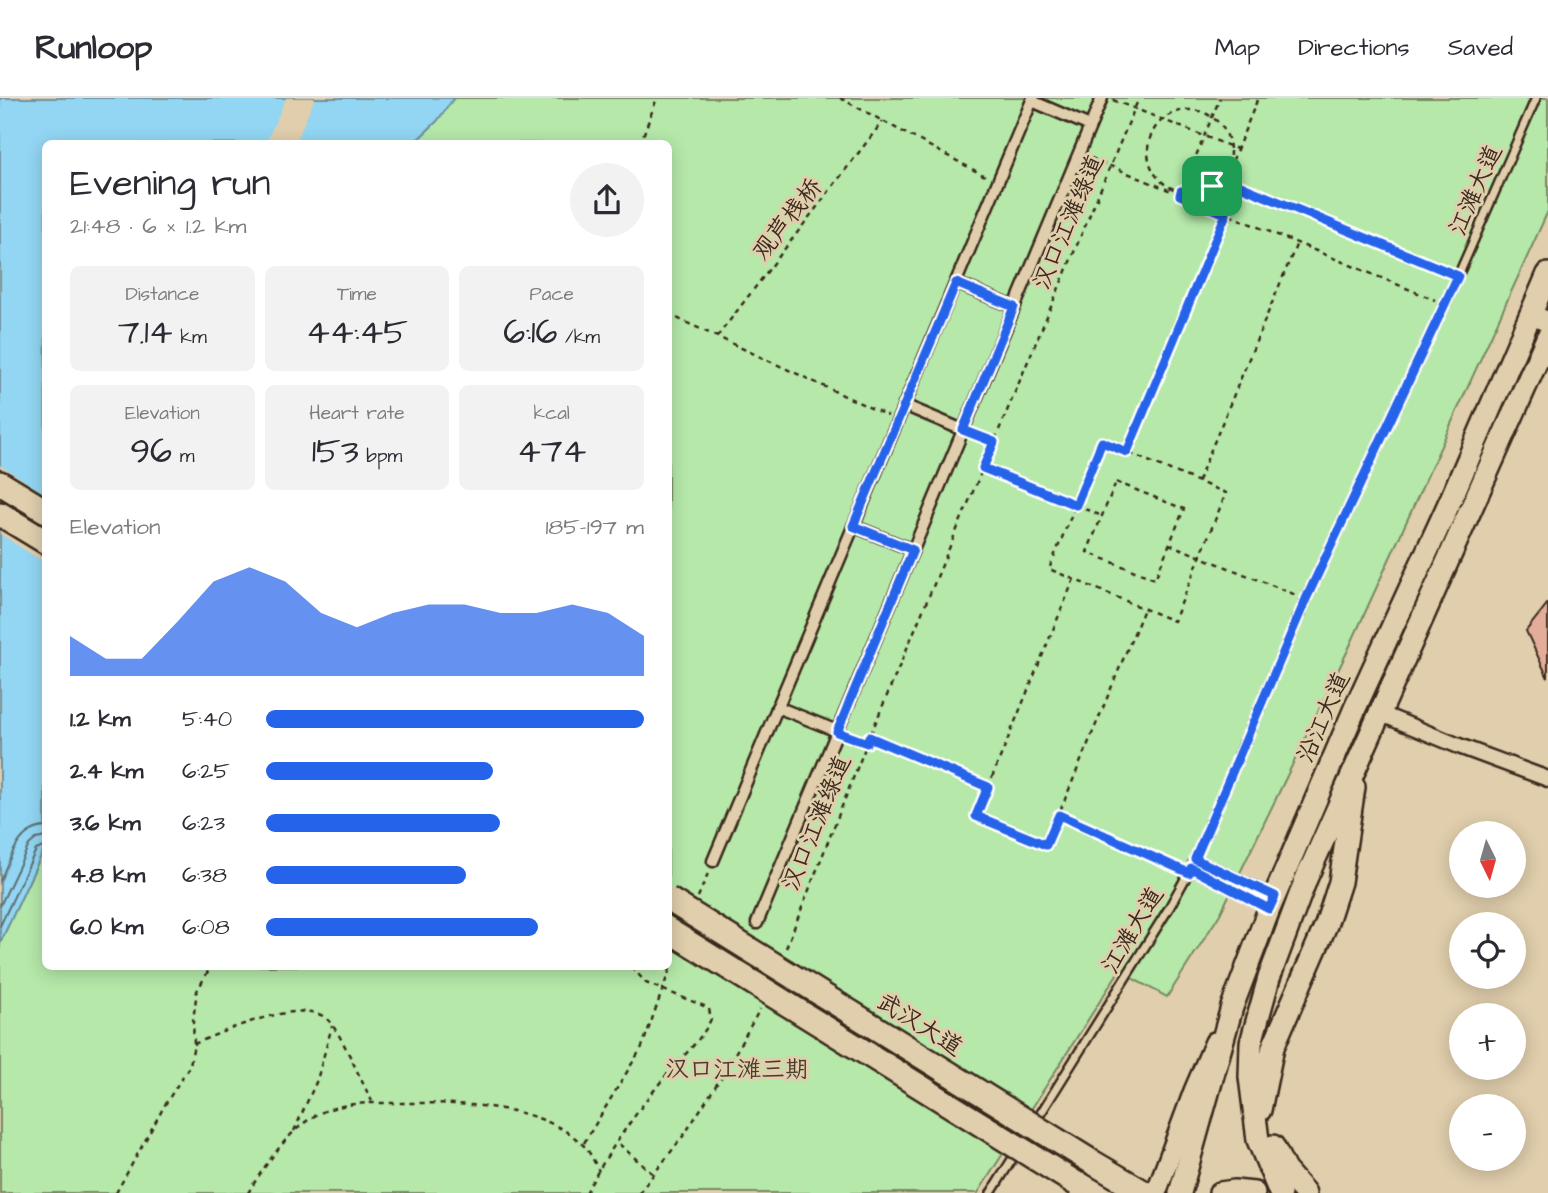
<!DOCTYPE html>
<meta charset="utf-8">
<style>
body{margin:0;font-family:"Architects Daughter","LXGW WenKai TC",sans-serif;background:#f2f2f3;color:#2b2b33;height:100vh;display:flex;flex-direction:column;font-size:26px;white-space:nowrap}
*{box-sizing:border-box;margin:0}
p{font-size:23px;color:#7c7c81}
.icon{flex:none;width:38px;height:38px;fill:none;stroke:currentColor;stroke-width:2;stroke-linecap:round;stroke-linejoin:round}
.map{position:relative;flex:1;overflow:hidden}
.drawer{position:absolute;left:42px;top:42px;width:630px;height:830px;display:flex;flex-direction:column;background:#fff;border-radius:10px;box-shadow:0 4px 18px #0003}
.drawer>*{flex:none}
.needle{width:46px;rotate:175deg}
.controls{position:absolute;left:1449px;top:723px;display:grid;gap:14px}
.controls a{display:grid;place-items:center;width:77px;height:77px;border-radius:50%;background:#fff;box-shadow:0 4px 18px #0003;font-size:35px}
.pin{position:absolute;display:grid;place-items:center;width:60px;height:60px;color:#fff;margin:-30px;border-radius:14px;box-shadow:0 4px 10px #0006}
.round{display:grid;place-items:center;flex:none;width:74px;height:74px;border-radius:37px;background:#f2f2f3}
.summary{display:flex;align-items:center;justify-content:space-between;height:119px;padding:0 28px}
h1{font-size:38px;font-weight:600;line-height:52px}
.metrics{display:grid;grid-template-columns:repeat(3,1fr);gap:10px;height:119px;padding:7px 28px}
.metrics div{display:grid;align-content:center;border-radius:10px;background:#f2f2f3;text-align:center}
.metrics b{font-size:35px;font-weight:600}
.metrics small{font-size:19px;font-weight:400}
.metrics p{font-size:19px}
.chart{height:196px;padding:14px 28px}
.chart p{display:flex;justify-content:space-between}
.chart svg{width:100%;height:126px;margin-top:7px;fill:#2563eb;opacity:.7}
ul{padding:0 28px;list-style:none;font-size:23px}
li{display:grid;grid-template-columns:112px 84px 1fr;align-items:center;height:52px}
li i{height:18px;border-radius:9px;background:#2563eb}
header{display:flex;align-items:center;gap:42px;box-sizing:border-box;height:98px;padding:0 35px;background:#fff;border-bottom:2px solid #e1e1e2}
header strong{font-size:33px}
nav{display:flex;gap:38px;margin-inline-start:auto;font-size:24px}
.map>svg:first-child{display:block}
.green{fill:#b5e8a9;stroke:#788964;stroke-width:2}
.water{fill:#92d6f3;stroke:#6f919e;stroke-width:2}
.pier{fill:#e0ceac}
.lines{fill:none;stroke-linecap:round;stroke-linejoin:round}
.shore{stroke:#5e6f73;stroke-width:2}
.building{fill:#e3ad99;stroke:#3b2a1e;stroke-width:2}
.service-casing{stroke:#3b2a1e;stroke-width:12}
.pedestrian-casing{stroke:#3b2a1e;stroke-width:15}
.minor-casing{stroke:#3b2a1e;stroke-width:19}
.secondary-casing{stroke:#3b2a1e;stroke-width:24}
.primary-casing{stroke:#3b2a1e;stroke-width:26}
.trunk-casing{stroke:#3b2a1e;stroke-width:28}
.path{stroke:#3b2a1e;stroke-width:2.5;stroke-dasharray:5 5;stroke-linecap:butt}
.service{stroke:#e0ceac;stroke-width:7}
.pedestrian{stroke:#e0ceac;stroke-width:10}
.minor{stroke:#e0ceac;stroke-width:14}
.secondary{stroke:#e0ceac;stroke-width:19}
.primary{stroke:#e0ceac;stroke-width:21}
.trunk{stroke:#e0ceac;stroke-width:23}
.trunk-bridge-casing{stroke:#3b2a1e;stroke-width:28;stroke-linecap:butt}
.trunk-bridge{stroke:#e0ceac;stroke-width:23}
.route-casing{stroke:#fff;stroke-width:14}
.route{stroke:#2563eb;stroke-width:9}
.labels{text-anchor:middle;stroke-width:6;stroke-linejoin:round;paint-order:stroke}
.street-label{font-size:24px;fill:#3b2a1e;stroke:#e0ceac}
.park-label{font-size:24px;fill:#473d2c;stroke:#e0ceac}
</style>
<header>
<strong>Runloop</strong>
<nav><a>Map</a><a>Directions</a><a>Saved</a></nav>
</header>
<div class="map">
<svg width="1548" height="1095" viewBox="0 0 1548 1095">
<rect width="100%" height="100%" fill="#e0ceac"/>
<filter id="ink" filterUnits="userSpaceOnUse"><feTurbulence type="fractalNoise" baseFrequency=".0143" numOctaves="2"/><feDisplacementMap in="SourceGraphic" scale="14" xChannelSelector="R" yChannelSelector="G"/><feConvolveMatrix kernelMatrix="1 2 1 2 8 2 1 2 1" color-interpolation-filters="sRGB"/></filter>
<g filter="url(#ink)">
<path class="green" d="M454,0H1548V113L1348,552L1220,816L1167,899L1119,873L978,1095H0V845L45,749L46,868H668V46L414,45L437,23Z"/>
<path class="water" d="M0,0H454L437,23L414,45L46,46L45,749L0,845Z"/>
<g class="pier">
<path d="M286,0H315L296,43L299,45H266Z"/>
<path d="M0,367L45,396V465L0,436Z"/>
</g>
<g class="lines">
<g class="shore">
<path d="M0,783C10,762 17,730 46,729"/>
<path d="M0,808L29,747L36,741L46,739"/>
<path d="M0,828L36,752L46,748"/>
</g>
</g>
<path class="building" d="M1548,505V580L1526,533Z"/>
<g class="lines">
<defs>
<g id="service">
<path d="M1195,761L1274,797"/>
<path d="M1191,770L1268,811"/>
<path d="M991,1095L1169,810L1191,770L1306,501L1458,178L1536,0"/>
</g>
<g id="pedestrian">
<path d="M1032,3L1090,28"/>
<path d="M956,185L1014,209"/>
<path d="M904,307L963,332"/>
<path d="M853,428L913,452"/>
<path d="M777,609L837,633"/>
<path d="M713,763L1033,0"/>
<path d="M757,825L1102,0"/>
</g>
<path id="minor" d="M1379,615L1459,648L1548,681"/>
<g id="secondary">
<path d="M1530,216L1548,224"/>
<path d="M1156,1095L1194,993L1215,944"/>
</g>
<g id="primary">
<path d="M1260,1012L1273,949L1326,827L1340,784L1354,689"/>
<path d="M1273,1048L1285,1072L1305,1095"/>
<path d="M1180,1095L1232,909L1269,811L1356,608L1451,401L1548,176"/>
<path d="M1220,1095L1234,1093L1254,1095"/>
<path d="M1280,1095L1258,1042L1250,979L1251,945L1269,880L1306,781L1548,238"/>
</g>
<g id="trunk">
<path d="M0,385L46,413"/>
<path d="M0,416L46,444"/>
<path d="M1092,1064L1145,1095"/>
</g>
</defs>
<use href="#service" class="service-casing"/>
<use href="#pedestrian" class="pedestrian-casing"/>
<use href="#minor" class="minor-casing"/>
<use href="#secondary" class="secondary-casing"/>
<use href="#primary" class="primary-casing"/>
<use href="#trunk" class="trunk-casing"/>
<g class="path">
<path d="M840,0L985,78"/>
<path d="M1113,2L1237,51"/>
<circle cx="1189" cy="53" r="41"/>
<path d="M640,46L657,0"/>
<path d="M1091,60L1435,202"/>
<path d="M1192,68L1448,174"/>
<path d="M1225,81L1258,0"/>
<path d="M1181,94L1220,0"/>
<path d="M668,216L888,318"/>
<path d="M717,239L883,23"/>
<path d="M974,336L994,344"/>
<path d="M1102,344L1226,395L1174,523L1049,471Z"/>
<path d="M1127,354L1226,116"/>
<path d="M983,370L1102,418"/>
<path d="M1198,383L1297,145"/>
<path d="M1116,384L1184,411L1155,481L1087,454Z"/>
<path d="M1169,446L1296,497"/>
<path d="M1074,481L976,718L1046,747L1144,511"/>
<path d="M850,639L867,645"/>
<path d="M869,639L988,689"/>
<path d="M1059,717L1177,770"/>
<path d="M698,799L709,773"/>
<path d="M786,850L867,645L1139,0"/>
<path d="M194,946C222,934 304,897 328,922C342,936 361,984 372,1003"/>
<path d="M294,1033L317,982L332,928"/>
<path d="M584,1045L642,949L675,857"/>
<path d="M619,1046L653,1076"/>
<path d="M116,1095L166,1005L190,967L194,946L193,922L197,893L211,868"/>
<path d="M248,1095C265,1067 289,1031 318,1016C344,1003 375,1005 403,1005C458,1005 539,1005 582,1046C590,1053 594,1064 599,1073"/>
<path d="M586,1095C607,1055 635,1016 663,981C678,962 701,944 711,921L709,911L704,908L646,885L631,868"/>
<path d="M639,1095L684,1037L724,975L760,911"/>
</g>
<use href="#service" class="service"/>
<use href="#pedestrian" class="pedestrian"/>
<use href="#minor" class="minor"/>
<use href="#secondary" class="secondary"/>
<use href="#primary" class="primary"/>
<use href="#trunk" class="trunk"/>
<defs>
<g id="trunk-bridge">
<path d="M668,801L1092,1064"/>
<path d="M668,832L1077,1086"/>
</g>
</defs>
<use href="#trunk-bridge" class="trunk-bridge-casing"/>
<use href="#trunk-bridge" class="trunk-bridge"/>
</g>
</g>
<g class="lines" filter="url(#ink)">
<defs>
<path id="route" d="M1221,80L1458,178L1306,501L1195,761L1275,798L1269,811L1191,770L1189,775L1059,717L1046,747L976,718L988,689L869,639L867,645L837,634L913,452L853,428L956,185L1014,209L963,332L994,344L983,370L1076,407L1102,344L1127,354L1226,116L1180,97L1181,93L1203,92Z"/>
</defs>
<use href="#route" class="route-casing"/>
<use href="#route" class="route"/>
</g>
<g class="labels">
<g class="street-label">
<text transform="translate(1475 92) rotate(-66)" y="8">江滩大道</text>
<text transform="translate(787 121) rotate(-52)" y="8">观芦栈桥</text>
<text transform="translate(1068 124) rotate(-67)" y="8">汉口江滩绿道</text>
<text transform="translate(1323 619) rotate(-66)" y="8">沿江大道</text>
<text transform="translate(816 725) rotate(-68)" y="8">汉口江滩绿道</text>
<text transform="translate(1132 832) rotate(-59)" y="8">江滩大道</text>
<text transform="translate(920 926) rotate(32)" y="8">武汉大道</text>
</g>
<g class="park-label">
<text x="737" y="979">汉口江滩三期</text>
</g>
</g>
</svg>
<div class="controls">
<a><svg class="needle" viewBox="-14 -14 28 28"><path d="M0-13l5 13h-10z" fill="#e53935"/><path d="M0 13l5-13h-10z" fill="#7c7c81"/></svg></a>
<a><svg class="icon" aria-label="locate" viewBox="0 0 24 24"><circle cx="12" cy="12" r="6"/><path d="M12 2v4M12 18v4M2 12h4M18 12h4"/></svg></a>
<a>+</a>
<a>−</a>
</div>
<div class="pin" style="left:1212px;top:88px;background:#1e9e55"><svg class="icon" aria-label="arrive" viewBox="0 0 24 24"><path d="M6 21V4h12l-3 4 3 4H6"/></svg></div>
<section class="drawer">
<div class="summary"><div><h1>Evening run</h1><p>21:48 · 6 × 1.2 km</p></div><a class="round"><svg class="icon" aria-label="share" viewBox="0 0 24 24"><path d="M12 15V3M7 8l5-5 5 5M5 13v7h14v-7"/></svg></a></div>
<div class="metrics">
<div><p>Distance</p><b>7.14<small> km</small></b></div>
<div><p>Time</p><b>44:45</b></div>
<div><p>Pace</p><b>6:16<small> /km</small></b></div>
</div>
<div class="metrics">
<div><p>Elevation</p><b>96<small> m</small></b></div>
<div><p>Heart rate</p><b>153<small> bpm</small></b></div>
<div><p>kcal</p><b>474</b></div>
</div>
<div class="chart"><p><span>Elevation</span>185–197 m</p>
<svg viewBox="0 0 160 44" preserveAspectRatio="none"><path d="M0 44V30L10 38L20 38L30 25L40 11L50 6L60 11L70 22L80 27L90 22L100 19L110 19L120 22L130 22L140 19L150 22L160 30V44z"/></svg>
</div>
<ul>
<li><b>1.2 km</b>5:40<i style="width:100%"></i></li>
<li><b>2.4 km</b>6:25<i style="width:60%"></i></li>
<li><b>3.6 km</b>6:23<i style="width:62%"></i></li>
<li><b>4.8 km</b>6:38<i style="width:53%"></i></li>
<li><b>6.0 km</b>6:08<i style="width:72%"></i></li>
</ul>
</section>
</div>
